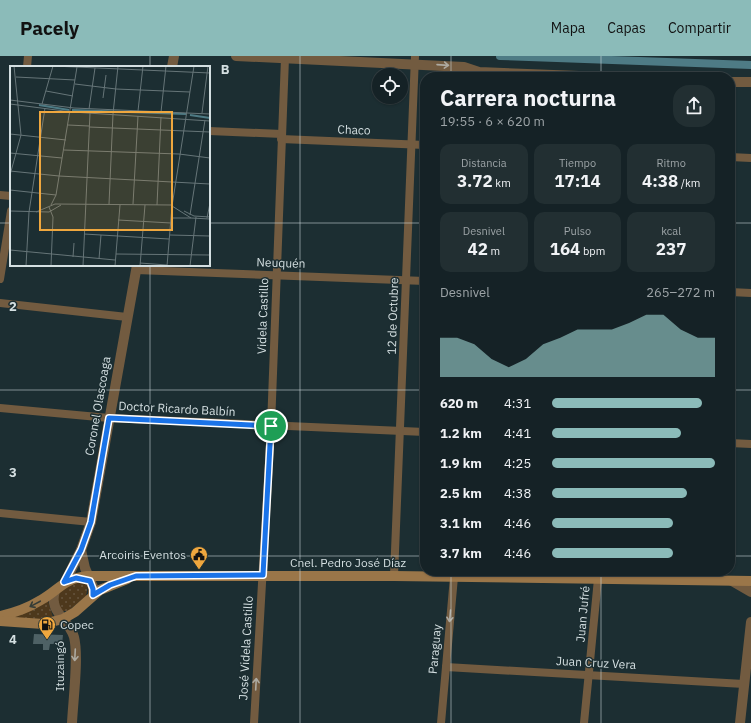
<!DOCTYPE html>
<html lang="es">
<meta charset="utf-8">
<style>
body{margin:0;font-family:"IBM Plex Sans",sans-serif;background:#222f32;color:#f1f3f6;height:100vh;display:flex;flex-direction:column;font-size:15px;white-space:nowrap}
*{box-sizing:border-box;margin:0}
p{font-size:13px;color:#9da4a7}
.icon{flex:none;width:22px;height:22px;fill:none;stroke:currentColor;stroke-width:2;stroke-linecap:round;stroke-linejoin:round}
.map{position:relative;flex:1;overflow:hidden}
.sheet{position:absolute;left:420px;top:16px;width:315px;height:504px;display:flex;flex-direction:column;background:#152226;border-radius:16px;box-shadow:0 1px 3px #0004,0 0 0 1px #343f43}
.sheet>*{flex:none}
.controls{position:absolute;left:372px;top:12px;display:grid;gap:8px}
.controls a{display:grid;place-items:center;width:36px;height:36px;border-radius:50%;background:#152226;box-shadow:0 1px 3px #0004,0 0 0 1px #343f43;font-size:20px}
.pin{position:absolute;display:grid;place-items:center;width:34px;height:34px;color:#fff;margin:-17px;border:2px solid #fff;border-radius:50%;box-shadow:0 1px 4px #0007}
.round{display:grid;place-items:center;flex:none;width:42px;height:42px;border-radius:16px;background:#222f32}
.head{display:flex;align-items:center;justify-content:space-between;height:68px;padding:0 20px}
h1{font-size:22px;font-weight:800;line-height:30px}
.figures{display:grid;grid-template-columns:repeat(3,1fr);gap:6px;height:68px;padding:4px 20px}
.figures div{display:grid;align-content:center;border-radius:10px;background:#222f32;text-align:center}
.figures b{font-size:17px;font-weight:800}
.figures small{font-size:11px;font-weight:400}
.figures p{font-size:11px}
.chart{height:112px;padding:8px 20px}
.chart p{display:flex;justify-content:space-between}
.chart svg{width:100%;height:72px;margin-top:4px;fill:#8bbbb9;opacity:.7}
ul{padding:0 20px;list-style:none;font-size:13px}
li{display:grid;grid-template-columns:64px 48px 1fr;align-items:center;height:30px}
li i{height:10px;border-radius:5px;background:#8bbbb9}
header{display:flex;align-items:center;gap:24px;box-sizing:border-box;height:56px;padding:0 20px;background:#8bbbb9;color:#111}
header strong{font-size:19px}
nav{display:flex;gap:22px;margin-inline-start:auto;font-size:14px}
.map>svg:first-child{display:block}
.grass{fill:url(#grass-dots)}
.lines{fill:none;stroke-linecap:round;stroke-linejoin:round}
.canal{stroke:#4e7b85;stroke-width:8}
.building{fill:#4e6165}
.minor{stroke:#725b40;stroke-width:8}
.tertiary{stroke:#725b40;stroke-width:10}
.secondary{stroke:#9a7649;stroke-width:10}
.oneway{stroke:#adaaa1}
.oneway2{stroke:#353c37}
.route-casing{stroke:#fff;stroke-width:8}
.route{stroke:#1a73e8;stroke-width:5}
.grid{fill:none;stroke:#d4dfe1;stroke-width:1;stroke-opacity:0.55}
.labels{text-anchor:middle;stroke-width:3;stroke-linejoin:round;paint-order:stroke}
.street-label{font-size:12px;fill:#d4dfe1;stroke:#1c2e32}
.poi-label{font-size:12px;fill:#d4dfe1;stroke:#1c2e32;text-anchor:end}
.inset-river{fill:none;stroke:#4e7b85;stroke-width:2}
.inset-road{fill:none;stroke:#667578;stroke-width:1}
.view{fill:#efa73e;fill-opacity:0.15;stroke:#efa73e;stroke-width:2}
.inset-edge{fill:none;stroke:#d4dfe1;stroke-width:2}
.grid-label{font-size:13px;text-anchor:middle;font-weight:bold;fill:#d4dfe1;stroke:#1c2e32;stroke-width:3;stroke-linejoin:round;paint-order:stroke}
</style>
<header>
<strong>Pacely</strong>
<nav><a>Mapa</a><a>Capas</a><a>Compartir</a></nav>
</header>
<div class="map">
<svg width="751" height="667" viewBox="0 0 751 667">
<defs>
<pattern id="grass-dots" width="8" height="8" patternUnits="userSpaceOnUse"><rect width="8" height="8" fill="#4d381c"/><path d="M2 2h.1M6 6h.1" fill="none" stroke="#66543d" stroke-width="1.8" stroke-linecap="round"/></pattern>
</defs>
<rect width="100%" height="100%" fill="#1c2e32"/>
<g class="grass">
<path d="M84,526L88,530L86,540L68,555H62L57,548V540L67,529Z"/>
<path d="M48,545L53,561L40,564L12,561Z"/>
</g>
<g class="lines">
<path class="canal" d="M500,0L751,9"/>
</g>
<path class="building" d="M34,578L63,579L62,588H50L49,594H43V588H33Z"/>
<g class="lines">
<g class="minor">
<path d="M27,11L28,0"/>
<path d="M209,75L282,78"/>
<path d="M281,83L425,89"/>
<path d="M730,101L751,102"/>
<path d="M0,139L11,140"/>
<path d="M136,214L425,225"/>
<path d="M0,223L11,155"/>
<path d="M730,236L751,237"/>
<path d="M0,247L127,261"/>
<path d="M0,352L109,362L425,376"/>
<path d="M730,387L751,388"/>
<path d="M0,457L91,466"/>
<path d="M394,520L415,0"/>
<path d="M666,524V515"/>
<path d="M446,611L744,628"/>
<path d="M254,667L271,370L285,2"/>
<path d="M441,667L454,521"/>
<path d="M584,667L598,523"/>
</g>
<g class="tertiary">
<path d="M236,0L464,11L479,16L605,21"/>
<path d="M172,11L174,0"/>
<path d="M730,26H751"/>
<path d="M81,494L85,512L93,531V539"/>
<path d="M732,525L751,536"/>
<path d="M65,526L81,494L91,466L137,209"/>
<path d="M55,535C48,556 69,563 74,581C79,600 73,645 72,667"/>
<path d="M740,667L751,566"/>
</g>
<g class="secondary">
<path d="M0,560C14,557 28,552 41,544C60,533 63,523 87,520H394L751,525"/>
<path d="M0,565L43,568L63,563L75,556L100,534L127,523"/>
</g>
</g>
<defs><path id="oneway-shaft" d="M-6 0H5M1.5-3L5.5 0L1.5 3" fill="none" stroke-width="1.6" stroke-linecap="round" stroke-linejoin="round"/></defs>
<g class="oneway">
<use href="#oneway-shaft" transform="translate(443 9) rotate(4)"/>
<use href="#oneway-shaft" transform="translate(450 560) rotate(95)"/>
<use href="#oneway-shaft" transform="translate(75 599) rotate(93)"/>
<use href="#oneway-shaft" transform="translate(256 628) rotate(-87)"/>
</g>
<use class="oneway2" href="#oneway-shaft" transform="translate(35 548) rotate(152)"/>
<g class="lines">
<defs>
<path id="route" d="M109,362L271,370L263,519L136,520L110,529L93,539V533L90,525L76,522L64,526L81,494L91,466Z"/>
</defs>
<use href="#route" class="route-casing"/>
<use href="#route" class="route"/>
</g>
<path class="grid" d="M150,0V11M300,0V667M451,0V21M601,0V21M0,167H11M209,167H425M730,167H751M150,209V667M0,334H425M730,334H751M0,500H425M730,500H751M451,515V667M601,515V667"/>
<defs>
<symbol id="civic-pin" viewBox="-11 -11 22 30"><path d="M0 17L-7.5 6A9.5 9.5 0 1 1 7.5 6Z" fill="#efa73e" stroke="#1c2e32"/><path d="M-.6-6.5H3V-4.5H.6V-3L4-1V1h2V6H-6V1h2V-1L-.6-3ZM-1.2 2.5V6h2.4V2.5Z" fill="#111"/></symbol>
<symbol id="fuel-pin" viewBox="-11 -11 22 30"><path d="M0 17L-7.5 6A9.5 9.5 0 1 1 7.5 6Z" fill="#efa73e" stroke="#1c2e32"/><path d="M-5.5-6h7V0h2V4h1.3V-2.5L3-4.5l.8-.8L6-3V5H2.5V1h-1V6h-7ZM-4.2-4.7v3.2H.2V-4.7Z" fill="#111"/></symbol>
</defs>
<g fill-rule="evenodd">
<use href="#civic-pin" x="189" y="489" width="20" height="27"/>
<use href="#fuel-pin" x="37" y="559" width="20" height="27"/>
</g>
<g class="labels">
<g class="street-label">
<text transform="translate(354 74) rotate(2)" y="4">Chaco</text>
<text transform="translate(281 207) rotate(2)" y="4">Neuquén</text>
<text transform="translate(263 260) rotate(-88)" y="4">Videla Castillo</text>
<text transform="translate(393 260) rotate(-88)" y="4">12 de Octubre</text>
<text transform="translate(98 350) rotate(-80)" y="4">Coronel Olascoaga</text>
<text transform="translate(177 353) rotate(3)" y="4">Doctor Ricardo Balbín</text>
<text x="348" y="511">Cnel. Pedro José Díaz</text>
<text transform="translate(583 558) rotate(-85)" y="4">Juan Jufré</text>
<text transform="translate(246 592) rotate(-87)" y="4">José Videla Castillo</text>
<text transform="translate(435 593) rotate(-85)" y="4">Paraguay</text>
<text transform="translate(596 607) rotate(3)" y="4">Juan Cruz Vera</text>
<text transform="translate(60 610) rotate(-90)" y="4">Ituzaingó</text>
</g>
<g class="poi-label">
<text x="186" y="503">Arcoiris Eventos</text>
<text x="60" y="573" text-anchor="start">Copec</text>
</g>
</g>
<g transform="translate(10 10)">
<rect width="200" height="200" fill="#1c2e32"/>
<path class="inset-river" d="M29,39L59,44M62,44L176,48M180,49L200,52"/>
<path class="inset-road" d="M43,0L200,7M6,11L65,14M65,18L106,23L180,26M36,25L63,30M93,32L96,9M0,34L64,42L200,48M0,38L62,46L200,55M32,38L43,0M79,43L85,2M128,45L133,0M151,46L156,0M192,47L198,0M58,59L79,60M79,61L200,66M0,68L56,74M54,84L169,88L200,92M0,87L52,92M0,105L49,110L200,118M0,109L11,69L4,0M0,124L46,129M99,138L103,48L108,0M123,138L128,50M41,139L46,129L67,1M147,139L151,51M162,140L181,152L200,153M162,140L184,0M39,141L43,151L41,200M0,145L39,146L51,139M174,145L184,150L200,151M26,146L45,138L162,139M180,149L195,54M162,152H181M197,152L200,137M108,154L161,157M74,168L159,173M160,169L200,170M0,184L105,194M106,188L200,189M63,191L64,177M89,193L91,169M130,197L157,199M16,200L19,146L35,42M73,200L80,47M105,200L110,139M130,200L135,139M157,200L162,140M180,200L186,151"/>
<path class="view" d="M30,46H162V164H30Z"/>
<rect width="200" height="200" class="inset-edge"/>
</g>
<g class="grid-label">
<text x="225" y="18">B</text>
<text x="13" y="255">2</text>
<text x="13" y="421">3</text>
<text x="13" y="588">4</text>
</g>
</svg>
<div class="controls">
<a><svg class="icon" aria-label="locate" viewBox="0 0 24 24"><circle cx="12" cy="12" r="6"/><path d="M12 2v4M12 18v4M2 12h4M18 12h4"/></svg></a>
</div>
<div class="pin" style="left:271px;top:370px;background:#1e9e55"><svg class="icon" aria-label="arrive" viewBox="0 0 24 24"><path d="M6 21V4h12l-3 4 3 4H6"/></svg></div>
<section class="sheet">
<div class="head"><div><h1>Carrera nocturna</h1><p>19:55 · 6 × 620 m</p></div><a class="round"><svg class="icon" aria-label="share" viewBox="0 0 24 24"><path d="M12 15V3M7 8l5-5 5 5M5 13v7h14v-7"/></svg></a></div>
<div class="figures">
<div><p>Distancia</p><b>3.72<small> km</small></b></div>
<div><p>Tiempo</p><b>17:14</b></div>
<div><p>Ritmo</p><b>4:38<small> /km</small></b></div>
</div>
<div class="figures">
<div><p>Desnivel</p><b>42<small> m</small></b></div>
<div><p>Pulso</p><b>164<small> bpm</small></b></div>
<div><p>kcal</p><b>237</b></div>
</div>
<div class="chart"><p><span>Desnivel</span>265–272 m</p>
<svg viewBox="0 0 160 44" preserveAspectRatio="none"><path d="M0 44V20L10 20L20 24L30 33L40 38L50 33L60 24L70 20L80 15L90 15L100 15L110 11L120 6L130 6L140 15L150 20L160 20V44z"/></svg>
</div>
<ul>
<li><b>620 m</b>4:31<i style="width:92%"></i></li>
<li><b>1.2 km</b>4:41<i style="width:79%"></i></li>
<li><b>1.9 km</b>4:25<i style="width:100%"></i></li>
<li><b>2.5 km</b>4:38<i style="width:83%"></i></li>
<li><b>3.1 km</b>4:46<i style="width:74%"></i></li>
<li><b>3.7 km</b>4:46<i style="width:74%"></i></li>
</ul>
</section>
</div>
